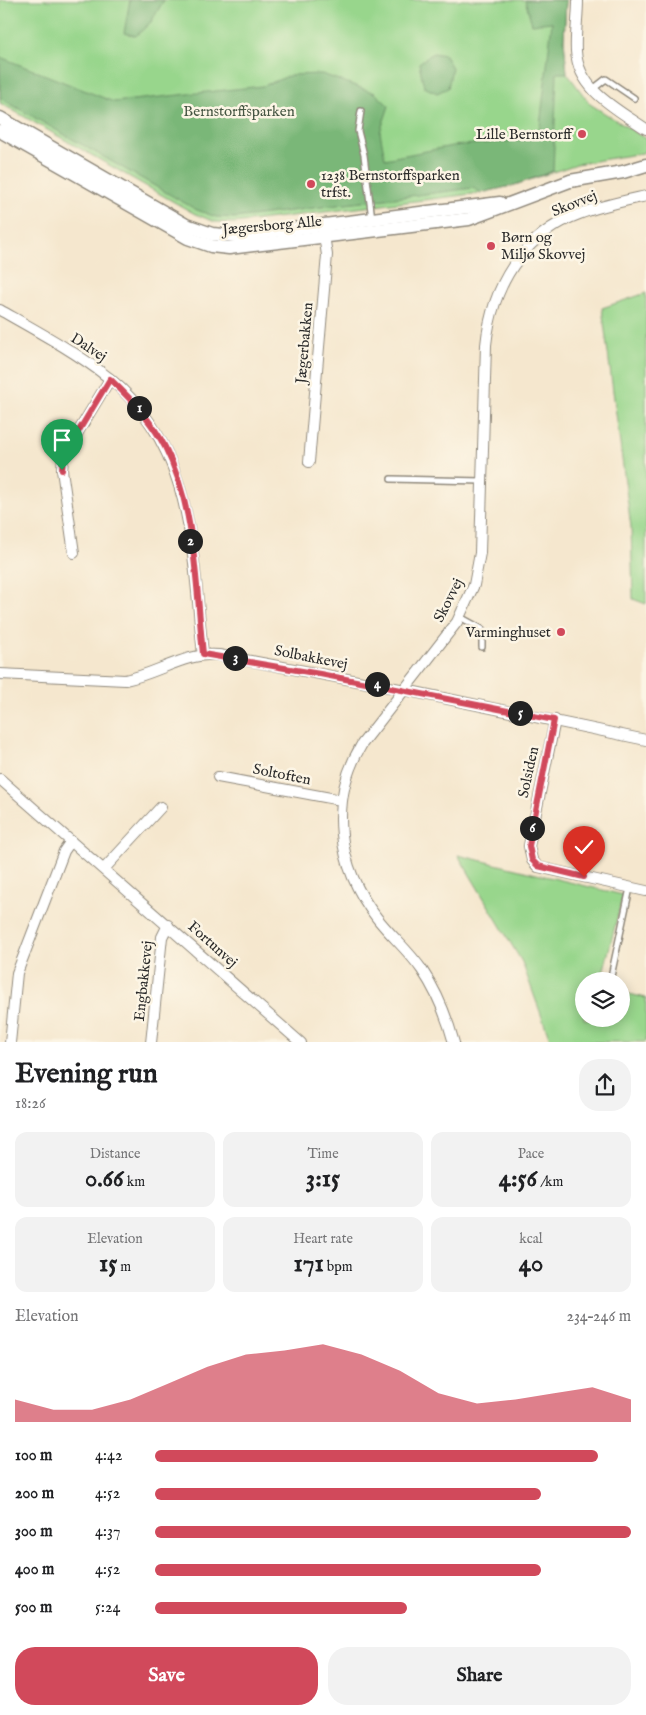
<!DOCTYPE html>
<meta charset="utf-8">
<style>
body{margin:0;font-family:"IM FELL English",serif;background:#f2f2f2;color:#202124;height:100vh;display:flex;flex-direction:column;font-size:19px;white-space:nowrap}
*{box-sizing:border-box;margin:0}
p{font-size:16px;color:#757577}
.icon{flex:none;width:28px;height:28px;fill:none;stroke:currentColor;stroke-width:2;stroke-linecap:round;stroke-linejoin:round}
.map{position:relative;height:1042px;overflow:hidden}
.details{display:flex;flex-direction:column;background:#fff;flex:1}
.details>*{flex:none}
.fabs{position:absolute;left:575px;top:972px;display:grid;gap:10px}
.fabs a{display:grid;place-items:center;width:55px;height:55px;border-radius:50%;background:#fff;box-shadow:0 2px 12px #0003;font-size:25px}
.pin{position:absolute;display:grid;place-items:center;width:42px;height:42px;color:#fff;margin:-51px -21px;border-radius:50% 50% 50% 0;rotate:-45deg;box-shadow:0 0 5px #0007}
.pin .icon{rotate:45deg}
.km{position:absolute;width:25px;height:25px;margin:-12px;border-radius:50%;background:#222;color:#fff;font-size:14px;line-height:25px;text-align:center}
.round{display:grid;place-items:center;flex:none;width:52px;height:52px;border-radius:20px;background:#f2f2f2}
.summary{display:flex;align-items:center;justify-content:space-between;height:85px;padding:0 15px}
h1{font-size:28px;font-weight:700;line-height:38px}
.figures{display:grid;grid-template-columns:repeat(3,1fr);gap:8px;height:85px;padding:5px 15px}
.figures div{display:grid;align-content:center;border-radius:12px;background:#f2f2f2;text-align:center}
.figures b{font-size:25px;font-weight:700}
.figures small{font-size:14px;font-weight:400}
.figures p{font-size:14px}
.chart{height:140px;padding:10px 15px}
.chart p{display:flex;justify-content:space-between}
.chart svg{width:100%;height:90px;margin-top:5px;fill:#d1495b;opacity:.7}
.button{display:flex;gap:10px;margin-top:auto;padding:10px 15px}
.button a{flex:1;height:58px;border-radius:20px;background:#d1495b;color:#fff;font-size:20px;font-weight:700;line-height:58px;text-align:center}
.button a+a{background:#f2f2f2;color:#202124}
ul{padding:0 15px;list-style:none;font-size:16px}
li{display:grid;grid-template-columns:80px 60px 1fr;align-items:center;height:38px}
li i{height:12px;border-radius:6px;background:#d1495b}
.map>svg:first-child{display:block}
.green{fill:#98d68c;stroke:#62805c}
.forest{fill:#7ab778;stroke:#527152}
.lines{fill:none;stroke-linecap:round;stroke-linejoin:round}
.service-casing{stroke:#90897c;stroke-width:8}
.minor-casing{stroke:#90897c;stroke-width:12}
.tertiary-casing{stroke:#90897c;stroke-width:15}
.service{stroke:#fff;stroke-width:5}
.minor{stroke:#fff;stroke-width:10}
.tertiary{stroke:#fff;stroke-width:12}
.route-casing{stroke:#fff;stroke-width:10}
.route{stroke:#d1495b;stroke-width:6}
.poi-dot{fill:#d1495b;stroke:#fcf5e5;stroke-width:2}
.labels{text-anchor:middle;stroke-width:5;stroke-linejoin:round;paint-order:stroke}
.park-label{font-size:15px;fill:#465643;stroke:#fcf5e5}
.poi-label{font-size:15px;fill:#2b2b2b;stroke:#fcf5e5;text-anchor:end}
.street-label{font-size:15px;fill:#2b2b2b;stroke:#fcf5e5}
</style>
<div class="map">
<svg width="646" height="1043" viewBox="0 0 646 1043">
<rect width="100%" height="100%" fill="#fcf5e5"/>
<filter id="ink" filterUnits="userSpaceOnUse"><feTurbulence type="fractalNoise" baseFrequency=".02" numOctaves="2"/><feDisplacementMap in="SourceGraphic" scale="10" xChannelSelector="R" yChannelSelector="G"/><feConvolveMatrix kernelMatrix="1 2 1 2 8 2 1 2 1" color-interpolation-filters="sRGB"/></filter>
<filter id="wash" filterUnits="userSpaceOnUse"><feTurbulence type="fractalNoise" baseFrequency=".0096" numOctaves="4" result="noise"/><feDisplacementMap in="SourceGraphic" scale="20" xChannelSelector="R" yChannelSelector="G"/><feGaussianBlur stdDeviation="1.12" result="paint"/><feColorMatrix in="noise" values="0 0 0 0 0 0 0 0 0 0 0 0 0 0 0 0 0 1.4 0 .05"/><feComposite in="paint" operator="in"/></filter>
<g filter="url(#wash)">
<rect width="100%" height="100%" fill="#f5e7ce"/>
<g class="green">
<path d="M0,0H566L564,40L567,73L590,104L646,139V149L643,153L577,164L515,185L481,193L234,223L215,222L195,214L0,103Z"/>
<path d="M646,293V604L633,599L631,527L602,308Z"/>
<path d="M458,855L623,895L601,981H584V1019H621V992L646,998V1042H551L522,962Z"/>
</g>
<g class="forest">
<path d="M130,0H164L151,22L136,36L124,33Z"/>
<path d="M525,0H566L564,40L567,73H557L553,171L515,185L481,193L473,188L235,218L216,217L197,210L0,98V57L114,102L263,86L291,75L322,74L375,93L389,106L380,132L385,159L452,146L534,139L540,126L552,22L532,24Z"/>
<path d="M433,53L445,55L452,68L448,88L437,93L424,87L419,63Z"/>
</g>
</g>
<g filter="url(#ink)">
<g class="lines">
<defs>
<g id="service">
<path d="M593,89L606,79L634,98"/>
<path d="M361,111L358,131L364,155L372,219"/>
<path d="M391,479L482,481"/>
<path d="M460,617L482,629V647"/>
<path d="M610,981L630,888"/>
</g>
<g id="minor">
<path d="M578,0C578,17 575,34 576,51C578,90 617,109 646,129"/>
<path d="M0,310C37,331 76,352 109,378C195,447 192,554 203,654"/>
<path d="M309,462L327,255L323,229"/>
<path d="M74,553L62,470L63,457L110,379"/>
<path d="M0,674L125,680C157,674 186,652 219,655L405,690L646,740"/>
<path d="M555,720L529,846L532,860L538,867L646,891"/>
<path d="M218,777L341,800"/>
<path d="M0,779L301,1043"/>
<path d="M104,869L161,807"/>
<path d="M10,1043L17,973L64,851L71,841"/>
<path d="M151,1043L162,937L168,925"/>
<path d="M454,1043C447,1017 437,992 422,970C409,951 391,936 377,918C337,867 328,800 362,744L457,622L474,585L480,553L486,345C492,287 522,235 579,214C600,206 624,201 646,196"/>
</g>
<g id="tertiary">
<path d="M0,118L186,225L212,234L236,236L500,203"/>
<path d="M0,131L188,238L211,246L229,248L469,219L570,181L623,172L646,165"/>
</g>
</defs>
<use href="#service" class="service-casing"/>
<use href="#minor" class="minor-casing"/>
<use href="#tertiary" class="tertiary-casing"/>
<use href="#service" class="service"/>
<use href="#minor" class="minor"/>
<use href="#tertiary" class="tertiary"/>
</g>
</g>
<g class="lines" filter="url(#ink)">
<defs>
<path id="route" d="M62,470L63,457L110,379C131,399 152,421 165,447C196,508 196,587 203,654L320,674L554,720L529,846L532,860L538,866L584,877"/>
</defs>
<use href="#route" class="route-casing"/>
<use href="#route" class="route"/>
</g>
<g class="poi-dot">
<circle cx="582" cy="134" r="5"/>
<circle cx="311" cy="184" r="5"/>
<circle cx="491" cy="246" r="5"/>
<circle cx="561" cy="632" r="5"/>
</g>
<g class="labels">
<g class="park-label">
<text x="239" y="116">Bernstorffsparken</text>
</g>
<g class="poi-label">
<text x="572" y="139">Lille Bernstorff</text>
<text x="321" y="180" text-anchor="start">1238 Bernstorffsparken<tspan x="321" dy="17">trfst.</tspan></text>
<text x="501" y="242" text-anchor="start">Børn og<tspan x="501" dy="17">Miljø Skovvej</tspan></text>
<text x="551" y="637">Varminghuset</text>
</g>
<g class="street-label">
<text transform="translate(574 203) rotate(-22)" y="5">Skovvej</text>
<text transform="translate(272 225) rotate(-5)" y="5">Jægersborg Alle</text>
<text transform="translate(304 343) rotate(-85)" y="5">Jægerbakken</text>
<text transform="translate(89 347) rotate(33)" y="5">Dalvej</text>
<text transform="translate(448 600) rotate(-63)" y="5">Skovvej</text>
<text transform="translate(311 657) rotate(11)" y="5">Solbakkevej</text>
<text transform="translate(528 772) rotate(-78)" y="5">Solsiden</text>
<text transform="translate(282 774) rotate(11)" y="5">Soltoften</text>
<text transform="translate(213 944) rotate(42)" y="5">Fortunvej</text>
<text transform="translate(143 981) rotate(-84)" y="5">Engbakkevej</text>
</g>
</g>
</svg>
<div class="fabs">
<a><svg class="icon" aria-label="layers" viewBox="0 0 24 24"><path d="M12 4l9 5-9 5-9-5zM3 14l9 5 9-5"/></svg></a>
</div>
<div class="pin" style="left:62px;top:470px;background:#1e9e55"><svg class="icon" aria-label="arrive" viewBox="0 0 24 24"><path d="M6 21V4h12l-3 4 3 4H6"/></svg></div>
<div class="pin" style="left:584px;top:877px;background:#d93025"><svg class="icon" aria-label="check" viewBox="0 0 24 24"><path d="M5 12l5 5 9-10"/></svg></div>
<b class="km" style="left:139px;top:408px">1</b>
<b class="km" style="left:190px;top:541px">2</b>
<b class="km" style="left:235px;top:658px">3</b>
<b class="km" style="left:377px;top:684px">4</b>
<b class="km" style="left:520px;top:713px">5</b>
<b class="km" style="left:532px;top:828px">6</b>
</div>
<section class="details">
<div class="summary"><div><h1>Evening run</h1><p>18:26</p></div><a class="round"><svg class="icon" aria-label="share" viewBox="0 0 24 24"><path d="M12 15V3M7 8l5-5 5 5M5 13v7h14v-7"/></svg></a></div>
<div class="figures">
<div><p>Distance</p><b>0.66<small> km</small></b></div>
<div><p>Time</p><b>3:15</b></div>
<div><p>Pace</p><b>4:56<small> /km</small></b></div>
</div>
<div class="figures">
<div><p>Elevation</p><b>15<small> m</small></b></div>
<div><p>Heart rate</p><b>171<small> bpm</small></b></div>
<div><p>kcal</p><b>40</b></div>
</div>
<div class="chart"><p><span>Elevation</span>234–246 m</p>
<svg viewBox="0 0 160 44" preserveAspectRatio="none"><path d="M0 44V33L10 38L20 38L30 33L40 25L50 17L60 11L70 9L80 6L90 11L100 19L110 30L120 35L130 33L140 30L150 27L160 33V44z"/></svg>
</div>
<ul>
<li><b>100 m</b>4:42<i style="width:93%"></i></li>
<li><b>200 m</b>4:52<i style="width:81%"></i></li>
<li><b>300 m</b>4:37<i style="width:100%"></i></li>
<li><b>400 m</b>4:52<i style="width:81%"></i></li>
<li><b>500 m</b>5:24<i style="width:53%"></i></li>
</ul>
<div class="button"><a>Save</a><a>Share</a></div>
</section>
